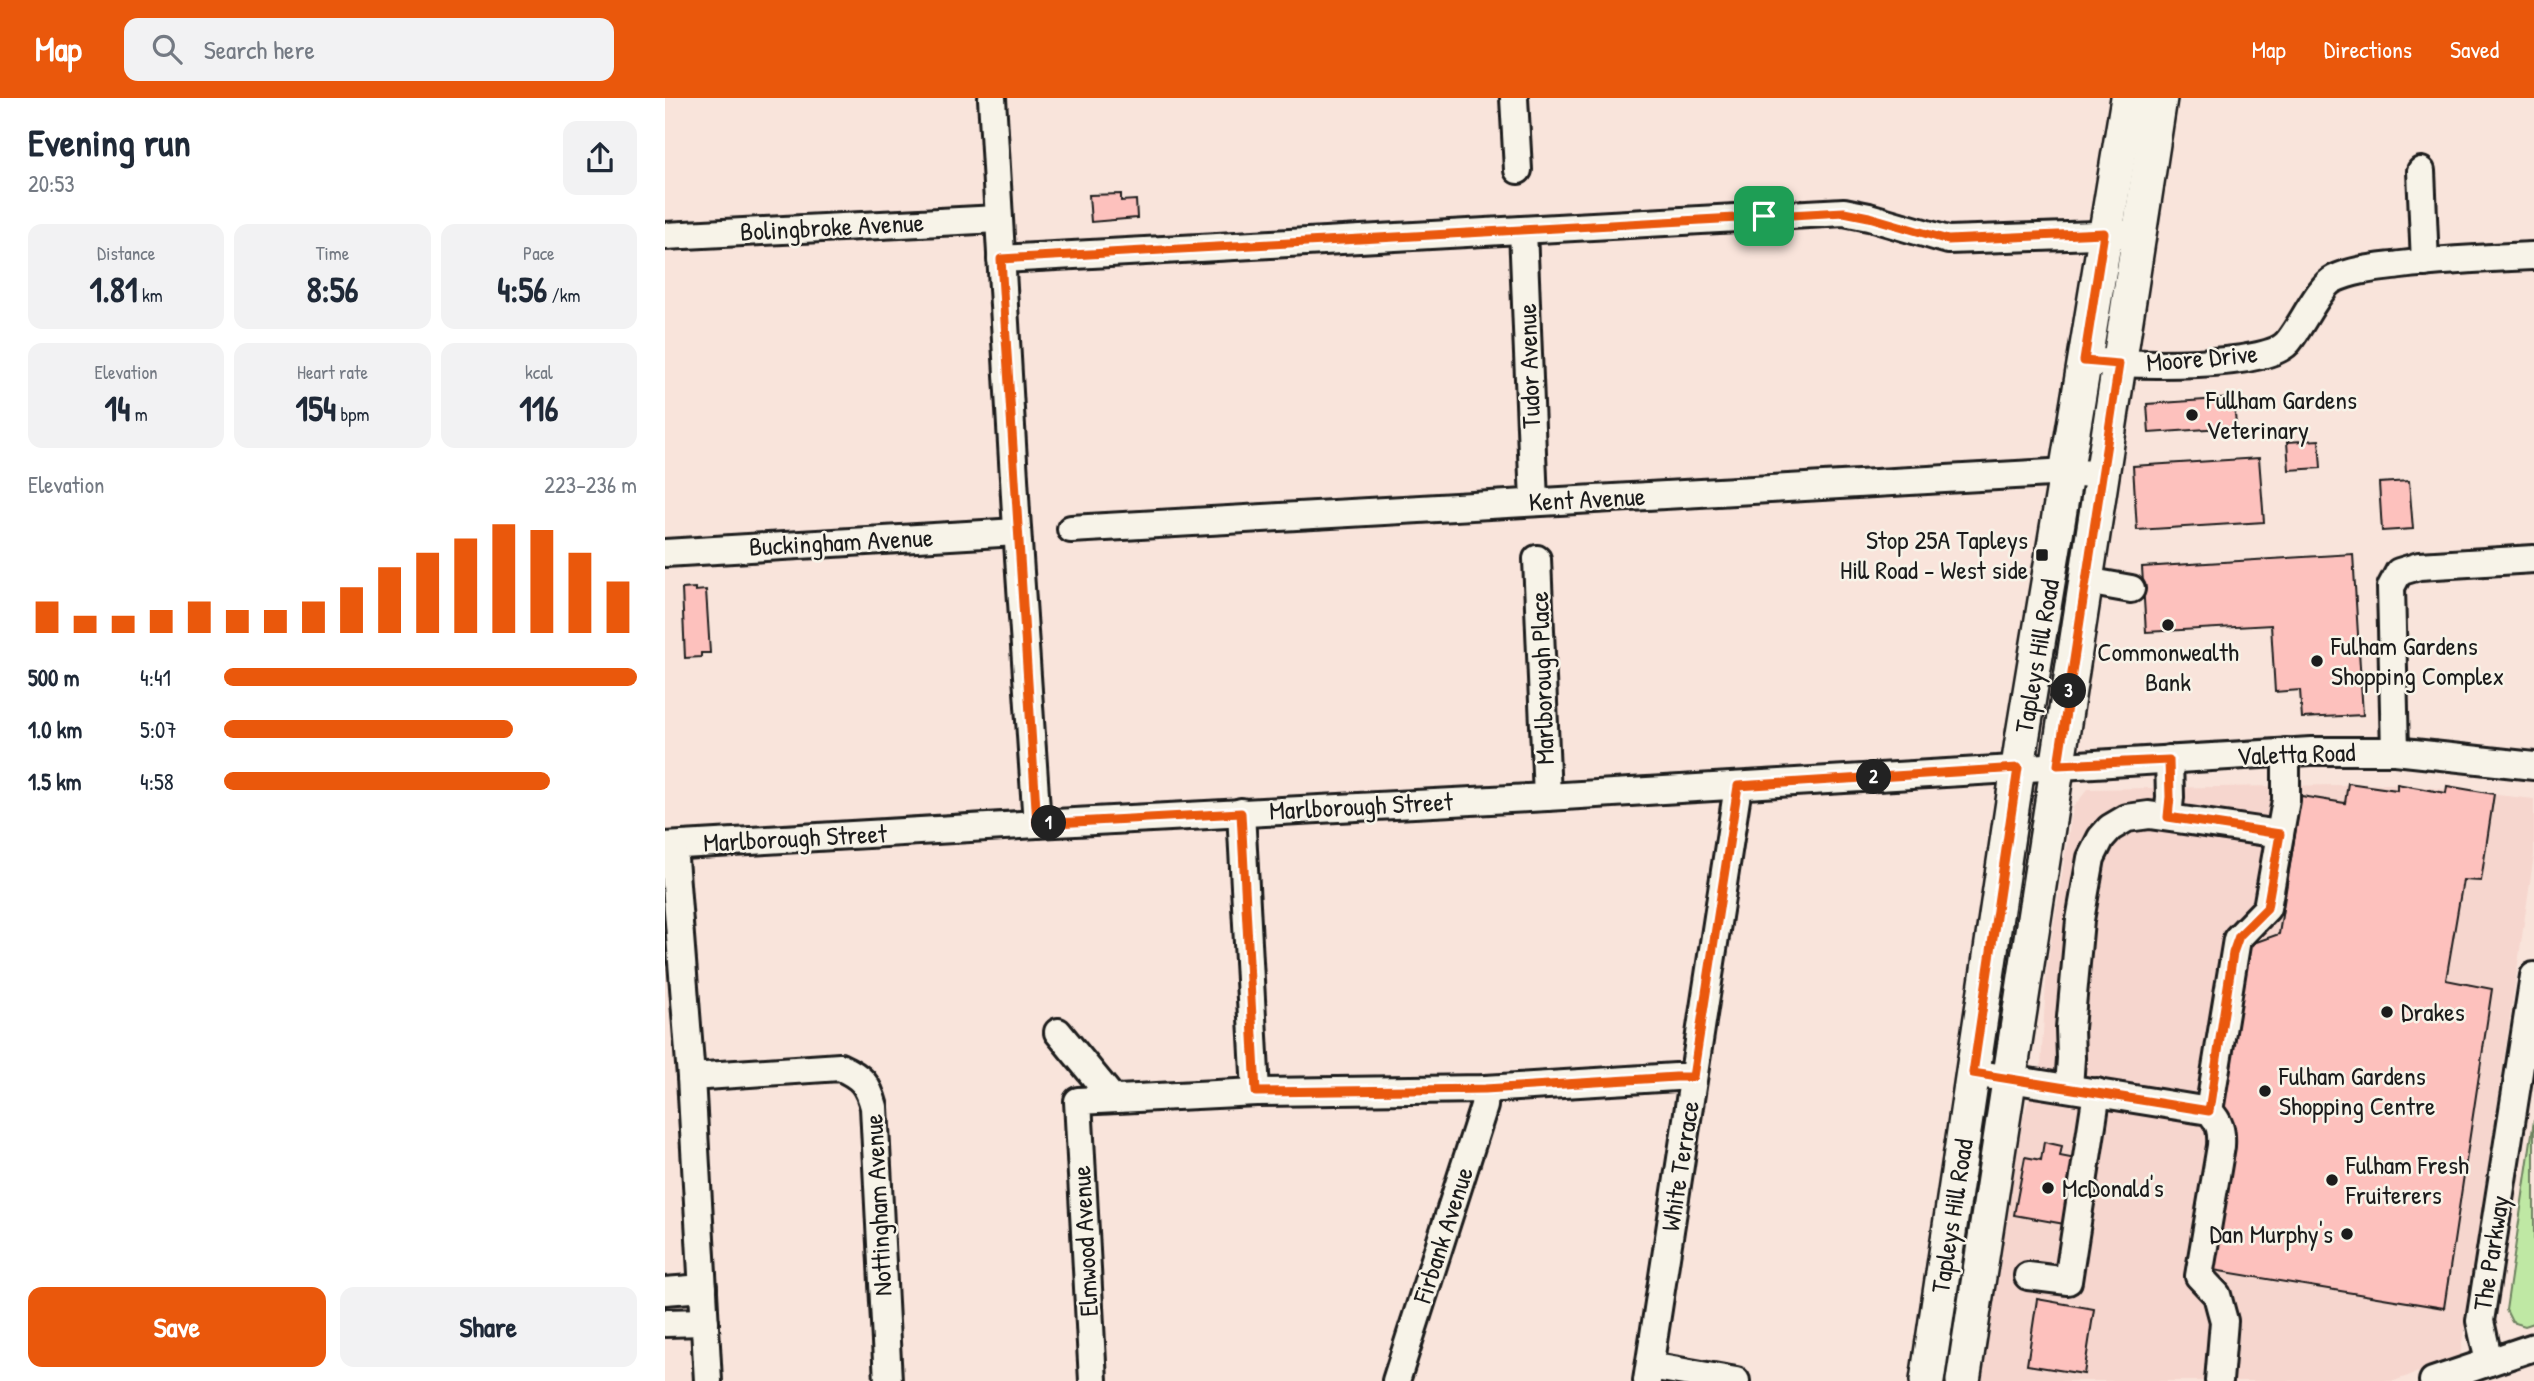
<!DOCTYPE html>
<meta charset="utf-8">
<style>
body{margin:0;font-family:"Patrick Hand",sans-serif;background:#f2f2f3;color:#1f2937;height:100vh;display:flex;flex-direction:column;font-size:26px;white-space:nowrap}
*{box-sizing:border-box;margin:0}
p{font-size:23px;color:#747a83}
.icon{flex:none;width:38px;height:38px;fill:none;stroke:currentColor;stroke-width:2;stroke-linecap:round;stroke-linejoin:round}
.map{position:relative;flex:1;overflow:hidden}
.details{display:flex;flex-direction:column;background:#fff;width:665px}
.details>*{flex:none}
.pin{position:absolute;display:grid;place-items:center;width:60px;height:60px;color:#fff;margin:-30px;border-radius:14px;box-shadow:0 4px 10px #0006}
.km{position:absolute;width:35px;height:35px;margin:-18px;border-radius:50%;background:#222;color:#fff;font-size:19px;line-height:35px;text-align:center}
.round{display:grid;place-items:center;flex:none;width:74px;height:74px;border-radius:14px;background:#f2f2f3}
.head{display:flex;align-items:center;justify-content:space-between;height:119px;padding:0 28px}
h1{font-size:38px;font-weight:800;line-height:52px}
.figures{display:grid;grid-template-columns:repeat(3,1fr);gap:10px;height:119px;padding:7px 28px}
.figures div{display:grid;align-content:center;border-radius:14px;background:#f2f2f3;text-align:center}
.figures b{font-size:35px;font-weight:800}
.figures small{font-size:19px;font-weight:400}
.figures p{font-size:19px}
.chart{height:196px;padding:14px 28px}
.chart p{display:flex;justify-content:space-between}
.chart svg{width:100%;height:126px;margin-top:7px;stroke:#ea580c;stroke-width:6}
.primary-button{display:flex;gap:14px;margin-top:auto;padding:14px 28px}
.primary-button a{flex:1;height:80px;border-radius:14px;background:#ea580c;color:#fff;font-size:28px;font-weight:800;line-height:80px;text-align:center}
.primary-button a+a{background:#f2f2f3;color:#1f2937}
ul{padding:0 28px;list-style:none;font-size:23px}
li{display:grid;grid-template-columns:112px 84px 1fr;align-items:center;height:52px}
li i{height:18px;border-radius:9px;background:#ea580c}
header{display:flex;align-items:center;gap:42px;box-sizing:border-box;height:98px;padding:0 35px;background:#ea580c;color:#fff}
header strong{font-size:33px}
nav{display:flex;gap:38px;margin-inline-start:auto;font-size:24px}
.search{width:490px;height:63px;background:#f2f2f3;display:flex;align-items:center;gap:18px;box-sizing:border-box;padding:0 24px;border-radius:14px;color:#747a83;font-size:26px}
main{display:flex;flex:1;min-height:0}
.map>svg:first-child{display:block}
.built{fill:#f6d6ce}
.green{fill:#bfe8a4;stroke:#6e8260;stroke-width:2}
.building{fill:#fdc1bd;stroke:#1c1c1c;stroke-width:2}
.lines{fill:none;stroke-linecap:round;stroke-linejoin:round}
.minor-casing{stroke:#1c1c1c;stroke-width:32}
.major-casing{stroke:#1c1c1c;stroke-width:38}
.minor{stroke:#f7f3e8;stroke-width:26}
.major{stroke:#f7f3e8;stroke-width:33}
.route-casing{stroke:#fff;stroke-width:14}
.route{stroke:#ea580c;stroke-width:9}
.poi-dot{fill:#1c1c1c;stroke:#f7f3e8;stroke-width:2.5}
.labels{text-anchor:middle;stroke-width:5;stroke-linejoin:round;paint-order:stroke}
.street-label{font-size:26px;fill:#1c1c1c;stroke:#f7f3e8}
.poi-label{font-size:26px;fill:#1c1c1c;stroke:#f7f3e8;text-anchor:start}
</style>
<header>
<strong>Map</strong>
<div class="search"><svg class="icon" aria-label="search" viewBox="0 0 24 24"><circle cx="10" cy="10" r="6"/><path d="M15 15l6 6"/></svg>Search here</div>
<nav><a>Map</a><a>Directions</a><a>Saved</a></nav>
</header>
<main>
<section class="details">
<div class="head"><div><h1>Evening run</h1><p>20:53</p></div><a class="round"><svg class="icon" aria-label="share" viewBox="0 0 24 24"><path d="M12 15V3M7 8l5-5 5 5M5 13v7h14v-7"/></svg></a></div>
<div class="figures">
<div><p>Distance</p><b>1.81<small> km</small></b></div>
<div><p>Time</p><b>8:56</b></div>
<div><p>Pace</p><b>4:56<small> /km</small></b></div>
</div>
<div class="figures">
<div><p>Elevation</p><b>14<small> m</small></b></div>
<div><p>Heart rate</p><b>154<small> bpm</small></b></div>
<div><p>kcal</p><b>116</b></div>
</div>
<div class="chart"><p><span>Elevation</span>223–236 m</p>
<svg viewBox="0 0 160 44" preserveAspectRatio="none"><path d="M5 44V33M15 44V38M25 44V38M35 44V36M45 44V33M55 44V36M65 44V36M75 44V33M85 44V28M95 44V21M105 44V16M115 44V11M125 44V6M135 44V8M145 44V16M155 44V26"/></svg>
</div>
<ul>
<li><b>500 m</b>4:41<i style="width:100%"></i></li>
<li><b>1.0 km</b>5:07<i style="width:70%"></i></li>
<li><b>1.5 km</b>4:58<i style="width:79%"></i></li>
</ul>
<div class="primary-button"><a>Save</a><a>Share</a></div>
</section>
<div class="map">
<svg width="1869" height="1283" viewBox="0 0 1869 1283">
<rect width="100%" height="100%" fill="#f9e4db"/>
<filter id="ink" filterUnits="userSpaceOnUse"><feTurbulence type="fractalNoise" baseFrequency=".0143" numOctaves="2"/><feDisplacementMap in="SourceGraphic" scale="14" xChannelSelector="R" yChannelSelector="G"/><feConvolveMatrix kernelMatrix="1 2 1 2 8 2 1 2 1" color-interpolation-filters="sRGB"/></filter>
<g filter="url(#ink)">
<path class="built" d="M1732,686L1869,701V757L1795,1259L1729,1283H1317L1358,1019L1376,968L1382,868L1408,709L1423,691Z"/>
<path class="green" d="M1869,1022V1225L1860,1228L1847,1224L1841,1212Z"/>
<g class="building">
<path d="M456,96V103L471,102L472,120L426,124L424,97Z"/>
<path d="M1569,300L1571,329L1484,335L1482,306Z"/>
<path d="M1654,342L1656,370L1624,372L1622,344Z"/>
<path d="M1594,360L1599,424L1472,432L1468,368Z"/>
<path d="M1744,383L1748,431L1717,433L1714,385Z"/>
<path d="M1688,456L1698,617L1637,620L1635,592L1610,594L1606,527L1481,534L1477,469Z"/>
<path d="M30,490V493L41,492L45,555H36V559L20,560L17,491Z"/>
<path d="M1683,685L1732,692V686L1781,695L1782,688L1829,696L1816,783L1798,782L1781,882L1827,891L1779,1210L1548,1172L1570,1037L1557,1004L1580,848L1614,836L1636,698L1680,705Z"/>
<path d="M1379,1044L1397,1048L1395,1058L1416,1062L1405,1127L1349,1117L1360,1059L1376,1062Z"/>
<path d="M1372,1201L1429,1211L1419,1276L1362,1267Z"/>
</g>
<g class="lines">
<defs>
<g id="minor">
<path d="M327,0L351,415L372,726"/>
<path d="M849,0L853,72"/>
<path d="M1756,73L1760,165"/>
<path d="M858,132L869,404"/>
<path d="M0,138L333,121"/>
<path d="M336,161L1179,114L1204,119L1283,142L1459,136"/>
<path d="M1434,264C1469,267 1600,270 1622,245C1635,231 1654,188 1669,181C1690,171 1713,170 1736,167C1780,162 1825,160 1869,158"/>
<path d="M406,431L1403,374L1438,377"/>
<path d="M0,455L352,434"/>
<path d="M872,461L882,699"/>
<path d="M1421,483L1466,491"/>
<path d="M1730,653L1726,489L1734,474L1754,468L1869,461"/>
<path d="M576,714L591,994"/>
<path d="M1503,719L1505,699L1504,661"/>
<path d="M0,748L372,726L882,699L1646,653H1730L1869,668"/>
<path d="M8,748L26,979L43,1283"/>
<path d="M393,934L448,1001"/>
<path d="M1308,975L1544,1013C1555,1024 1557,1033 1556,1048L1534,1178L1552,1197L1559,1223L1554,1283"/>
<path d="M26,979L175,969C197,979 203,986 209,1009L223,1283"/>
<path d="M1404,990L1406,960L1405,930L1415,822L1426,760L1436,740L1445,730L1462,720L1484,717L1615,736"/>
<path d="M1544,1013L1572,841L1602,810L1621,702V654"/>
<path d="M1363,1178L1403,1183L1432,994"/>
<path d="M0,1193L38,1190"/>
<path d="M0,1225L40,1224"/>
<path d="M1824,1264L1815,1223L1869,878"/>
<path d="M985,1268L1071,1283"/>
<path d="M428,1283L413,1003L591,994L820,991L1011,979H1028"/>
<path d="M731,1283L819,1008L820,991"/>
<path d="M982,1283L1073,688"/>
<path d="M1768,1283L1869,1249"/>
</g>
<g id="major">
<path d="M1262,1283L1358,636L1463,0"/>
<path d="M1298,1283L1495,0"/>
</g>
</defs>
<use href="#minor" class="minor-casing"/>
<use href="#major" class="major-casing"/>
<use href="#minor" class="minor"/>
<use href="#major" class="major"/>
</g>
</g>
<g class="lines" filter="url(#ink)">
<defs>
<path id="route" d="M1179,114L1204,119L1283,142L1439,135L1419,263L1454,266L1393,667L1504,662L1505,699L1503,719L1615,736L1602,810L1574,838L1568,855L1544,1013L1308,975L1353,670L1073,688L1028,979H1011L820,991L591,994L576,715L372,726L336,161Z"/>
</defs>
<use href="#route" class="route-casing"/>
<use href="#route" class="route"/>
</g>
<g class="poi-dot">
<circle cx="1527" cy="317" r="7"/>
<rect x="1370" y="450" width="14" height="14" rx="3.5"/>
<circle cx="1503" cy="527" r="7"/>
<circle cx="1652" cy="563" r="7"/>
<circle cx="1722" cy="914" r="7"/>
<circle cx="1600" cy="993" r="7"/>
<circle cx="1667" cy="1082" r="7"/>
<circle cx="1383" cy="1090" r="7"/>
<circle cx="1682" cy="1136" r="7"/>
</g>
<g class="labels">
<g class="street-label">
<text transform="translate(167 129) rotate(-3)" y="9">Bolingbroke Avenue</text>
<text transform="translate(1537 260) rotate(-5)" y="9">Moore Drive</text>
<text transform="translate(864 268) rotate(-92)" y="9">Tudor Avenue</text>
<text transform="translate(922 401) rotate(-3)" y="9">Kent Avenue</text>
<text transform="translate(176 444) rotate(-3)" y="9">Buckingham Avenue</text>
<text transform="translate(1372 558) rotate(-80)" y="9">Tapleys Hill Road</text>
<text transform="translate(877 580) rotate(-92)" y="9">Marlborough Place</text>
<text transform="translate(1631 656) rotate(-2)" y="9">Valetta Road</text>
<text transform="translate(696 708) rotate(-3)" y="9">Marlborough Street</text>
<text transform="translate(130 740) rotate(-3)" y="9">Marlborough Street</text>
<text transform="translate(1015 1068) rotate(-81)" y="9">White Terrace</text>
<text transform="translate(213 1107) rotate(-93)" y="9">Nottingham Avenue</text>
<text transform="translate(1287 1118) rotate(-81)" y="9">Tapleys Hill Road</text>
<text transform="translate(778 1137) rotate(-72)" y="9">Firbank Avenue</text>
<text transform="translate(420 1143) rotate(-93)" y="9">Elmwood Avenue</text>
<text transform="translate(1826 1155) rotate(-81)" y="9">The Parkway</text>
</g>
<g class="poi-label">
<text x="1541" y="311">Fullham Gardens<tspan x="1541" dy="30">Veterinary</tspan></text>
<text x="1363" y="451" text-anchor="end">Stop 25A Tapleys<tspan x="1363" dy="30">Hill Road - West side</tspan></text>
<text x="1666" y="557">Fulham Gardens<tspan x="1666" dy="30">Shopping Complex</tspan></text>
<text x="1503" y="563" text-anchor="middle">Commonwealth<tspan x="1503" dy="30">Bank</tspan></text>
<text x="1736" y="923">Drakes</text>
<text x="1614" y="987">Fulham Gardens<tspan x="1614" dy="30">Shopping Centre</tspan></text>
<text x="1681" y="1076">Fulham Fresh<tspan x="1681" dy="30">Fruiterers</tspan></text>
<text x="1397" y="1099">McDonald's</text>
<text x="1668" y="1145" text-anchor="end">Dan Murphy's</text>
</g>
</g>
</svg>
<div class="pin" style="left:1099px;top:118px;background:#1e9e55"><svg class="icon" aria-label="arrive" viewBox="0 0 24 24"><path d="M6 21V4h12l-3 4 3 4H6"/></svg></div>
<b class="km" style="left:384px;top:725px">1</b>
<b class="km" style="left:1209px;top:679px">2</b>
<b class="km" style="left:1404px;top:593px">3</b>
</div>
</main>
